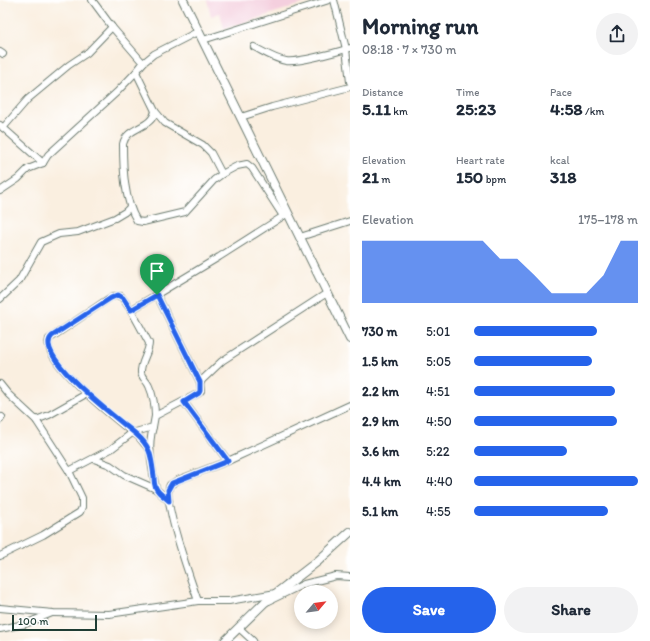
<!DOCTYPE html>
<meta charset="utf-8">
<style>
body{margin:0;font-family:Itim,sans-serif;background:#f2f2f3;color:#1f2937;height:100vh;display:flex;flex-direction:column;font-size:15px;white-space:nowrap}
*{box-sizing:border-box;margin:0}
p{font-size:13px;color:#747a83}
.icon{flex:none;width:22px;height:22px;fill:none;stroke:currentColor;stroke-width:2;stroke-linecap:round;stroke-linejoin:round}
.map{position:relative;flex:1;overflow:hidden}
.sheet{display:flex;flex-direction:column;background:#fff;width:300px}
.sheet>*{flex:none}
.needle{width:26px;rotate:61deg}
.fabs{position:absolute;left:294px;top:585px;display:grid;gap:8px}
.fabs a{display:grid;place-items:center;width:44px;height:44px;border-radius:50%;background:#fff;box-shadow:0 2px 10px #0003;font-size:20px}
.scale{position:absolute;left:12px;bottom:10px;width:85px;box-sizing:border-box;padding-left:4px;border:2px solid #1f3d34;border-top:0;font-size:11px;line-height:14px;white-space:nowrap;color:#1f3d34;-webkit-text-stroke:3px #fff;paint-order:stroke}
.pin{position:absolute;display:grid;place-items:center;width:34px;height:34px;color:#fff;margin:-41px -17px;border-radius:50% 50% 50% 0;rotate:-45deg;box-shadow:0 0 4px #0007}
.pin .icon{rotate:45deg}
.round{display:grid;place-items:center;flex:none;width:42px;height:42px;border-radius:21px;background:#f2f2f3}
.summary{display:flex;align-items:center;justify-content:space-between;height:68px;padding:0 12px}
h1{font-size:22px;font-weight:800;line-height:30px}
.figures{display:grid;grid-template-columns:repeat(3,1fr);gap:6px;height:68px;padding:4px 12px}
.figures div{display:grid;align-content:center}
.figures b{font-size:17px;font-weight:800}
.figures small{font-size:11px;font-weight:400}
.figures p{font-size:11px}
.chart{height:112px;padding:8px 12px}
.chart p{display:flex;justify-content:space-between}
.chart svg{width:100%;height:72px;margin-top:4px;fill:#2563eb;opacity:.7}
.action{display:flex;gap:8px;margin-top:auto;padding:8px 12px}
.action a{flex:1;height:46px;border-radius:24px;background:#2563eb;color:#fff;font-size:16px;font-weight:800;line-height:46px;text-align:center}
.action a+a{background:#f2f2f3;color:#1f2937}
ul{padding:0 12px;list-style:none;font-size:13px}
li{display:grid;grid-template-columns:64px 48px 1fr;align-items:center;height:30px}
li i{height:10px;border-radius:5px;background:#2563eb}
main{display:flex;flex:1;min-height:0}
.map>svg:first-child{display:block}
.built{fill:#f4cfde}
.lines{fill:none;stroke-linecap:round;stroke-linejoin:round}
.minor-casing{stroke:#6c7b70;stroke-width:8}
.tertiary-casing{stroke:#6c7b70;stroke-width:10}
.minor{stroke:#fff;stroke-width:6}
.tertiary{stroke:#fff;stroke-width:8}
.route-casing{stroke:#fff;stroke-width:8}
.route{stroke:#2563eb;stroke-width:5}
</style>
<main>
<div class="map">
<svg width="350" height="641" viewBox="0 0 350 641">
<rect width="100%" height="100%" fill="#fff"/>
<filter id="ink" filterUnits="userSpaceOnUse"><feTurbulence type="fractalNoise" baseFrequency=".025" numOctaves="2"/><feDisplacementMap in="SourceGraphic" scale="8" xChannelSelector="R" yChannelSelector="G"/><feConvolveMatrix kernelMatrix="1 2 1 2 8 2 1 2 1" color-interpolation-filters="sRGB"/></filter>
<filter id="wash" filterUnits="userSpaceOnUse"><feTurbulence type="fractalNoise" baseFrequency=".012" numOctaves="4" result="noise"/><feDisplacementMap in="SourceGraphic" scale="16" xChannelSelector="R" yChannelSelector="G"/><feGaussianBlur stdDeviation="0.9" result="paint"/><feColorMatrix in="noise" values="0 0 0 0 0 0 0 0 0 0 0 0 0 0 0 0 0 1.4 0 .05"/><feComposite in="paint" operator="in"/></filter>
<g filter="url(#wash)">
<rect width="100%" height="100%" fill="#faefe0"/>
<path class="built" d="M207,0H305V3L224,29L220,13L211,16Z"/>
</g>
<g filter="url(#ink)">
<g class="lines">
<defs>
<g id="minor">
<path d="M92,0L112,27L143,63"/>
<path d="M334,0L346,49L350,82"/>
<path d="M203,40L329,0"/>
<path d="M254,47C264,52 274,59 286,61C297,63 337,52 350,48"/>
<path d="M0,52L3,54"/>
<path d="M136,72L155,111C152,129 127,126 123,144C123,168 124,200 137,221L143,222L185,212L214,180L222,174L237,166L247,164L252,168L283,216"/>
<path d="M155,111L165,123L203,145L211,153L222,174"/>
<path d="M241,117L272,107L350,87"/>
<path d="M0,125L43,163"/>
<path d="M3,128L28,99L69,65L87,53L112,27"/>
<path d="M0,191L18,179L28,169L43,163L48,155L117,92L136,72L143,63L154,54L199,31"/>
<path d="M300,237L350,221"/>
<path d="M0,299L19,281L41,242L59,234L78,232L115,218L125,212L130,207"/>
<path d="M131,310L219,257L285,215"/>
<path d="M200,382L222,361L327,293"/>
<path d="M0,384L8,394L36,420L69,471L82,498V507L80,512L43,535L0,556"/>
<path d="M184,402L228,461"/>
<path d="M0,420L2,417"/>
<path d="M36,420L49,415L86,394"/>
<path d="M153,427C147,448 152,468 156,489"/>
<path d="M150,450C146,446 142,441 138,436C135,434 131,432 128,429C112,416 41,360 49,339L111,297L115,296H121L131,310L149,343C149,353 140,362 141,373C142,378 147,381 149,386C153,395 155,406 155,416"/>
<path d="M94,459L110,465L124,475L156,489L169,501"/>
<path d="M69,471L111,449L132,433L153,427L155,416L199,393L201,391L200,382L157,295"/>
<path d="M198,601C192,583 161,499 170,485L178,480L228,461L350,405"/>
<path d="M269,601L304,584L336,576L350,577"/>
<path d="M0,608L53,613L109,614L198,601H229L276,593"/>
<path d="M239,628L253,641"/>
<path d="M0,629L25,624L52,613"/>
</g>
<g id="tertiary">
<path d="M183,0L350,339"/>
<path d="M225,641L265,602L318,561L350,532"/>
</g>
</defs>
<use href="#minor" class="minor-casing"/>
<use href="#tertiary" class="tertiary-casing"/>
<use href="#minor" class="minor"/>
<use href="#tertiary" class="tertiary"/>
</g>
</g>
<g class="lines" filter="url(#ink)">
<defs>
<path id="route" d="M118,295L123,298L131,310L157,295L200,382V391L199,393L184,402L228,461L172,483L168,490L169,501C165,497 158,493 156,488C154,485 154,480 154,476C151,458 152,448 137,435C123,423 31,355 52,336L111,298Z"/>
</defs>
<use href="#route" class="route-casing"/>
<use href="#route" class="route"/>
</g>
</svg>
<div class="fabs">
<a><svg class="needle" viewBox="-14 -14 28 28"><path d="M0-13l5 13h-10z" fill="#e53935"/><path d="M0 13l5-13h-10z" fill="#747a83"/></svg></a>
</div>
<div class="scale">100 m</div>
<div class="pin" style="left:157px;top:295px;background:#1e9e55"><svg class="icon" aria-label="arrive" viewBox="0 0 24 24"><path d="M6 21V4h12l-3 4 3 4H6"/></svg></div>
</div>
<section class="sheet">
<div class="summary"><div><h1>Morning run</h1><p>08:18 · 7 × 730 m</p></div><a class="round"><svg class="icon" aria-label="share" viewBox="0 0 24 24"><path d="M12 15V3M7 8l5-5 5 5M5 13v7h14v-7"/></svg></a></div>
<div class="figures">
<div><p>Distance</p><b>5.11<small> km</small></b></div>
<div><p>Time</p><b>25:23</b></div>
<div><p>Pace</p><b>4:58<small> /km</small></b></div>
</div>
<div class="figures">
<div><p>Elevation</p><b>21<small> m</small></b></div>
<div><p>Heart rate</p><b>150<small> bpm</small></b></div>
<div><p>kcal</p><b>318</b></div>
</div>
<div class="chart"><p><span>Elevation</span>175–178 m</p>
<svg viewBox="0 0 160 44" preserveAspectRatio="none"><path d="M0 44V6L10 6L20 6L30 6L40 6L50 6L60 6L70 6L80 17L90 17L100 27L110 38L120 38L130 38L140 27L150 6L160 6V44z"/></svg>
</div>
<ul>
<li><b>730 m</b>5:01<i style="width:75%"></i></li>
<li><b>1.5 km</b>5:05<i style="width:72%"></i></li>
<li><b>2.2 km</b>4:51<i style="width:86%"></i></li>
<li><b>2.9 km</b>4:50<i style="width:87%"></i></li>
<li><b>3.6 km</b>5:22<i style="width:57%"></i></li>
<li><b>4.4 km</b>4:40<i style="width:100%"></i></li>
<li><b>5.1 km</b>4:55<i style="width:82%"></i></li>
</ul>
<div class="action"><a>Save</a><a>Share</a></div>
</section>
</main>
